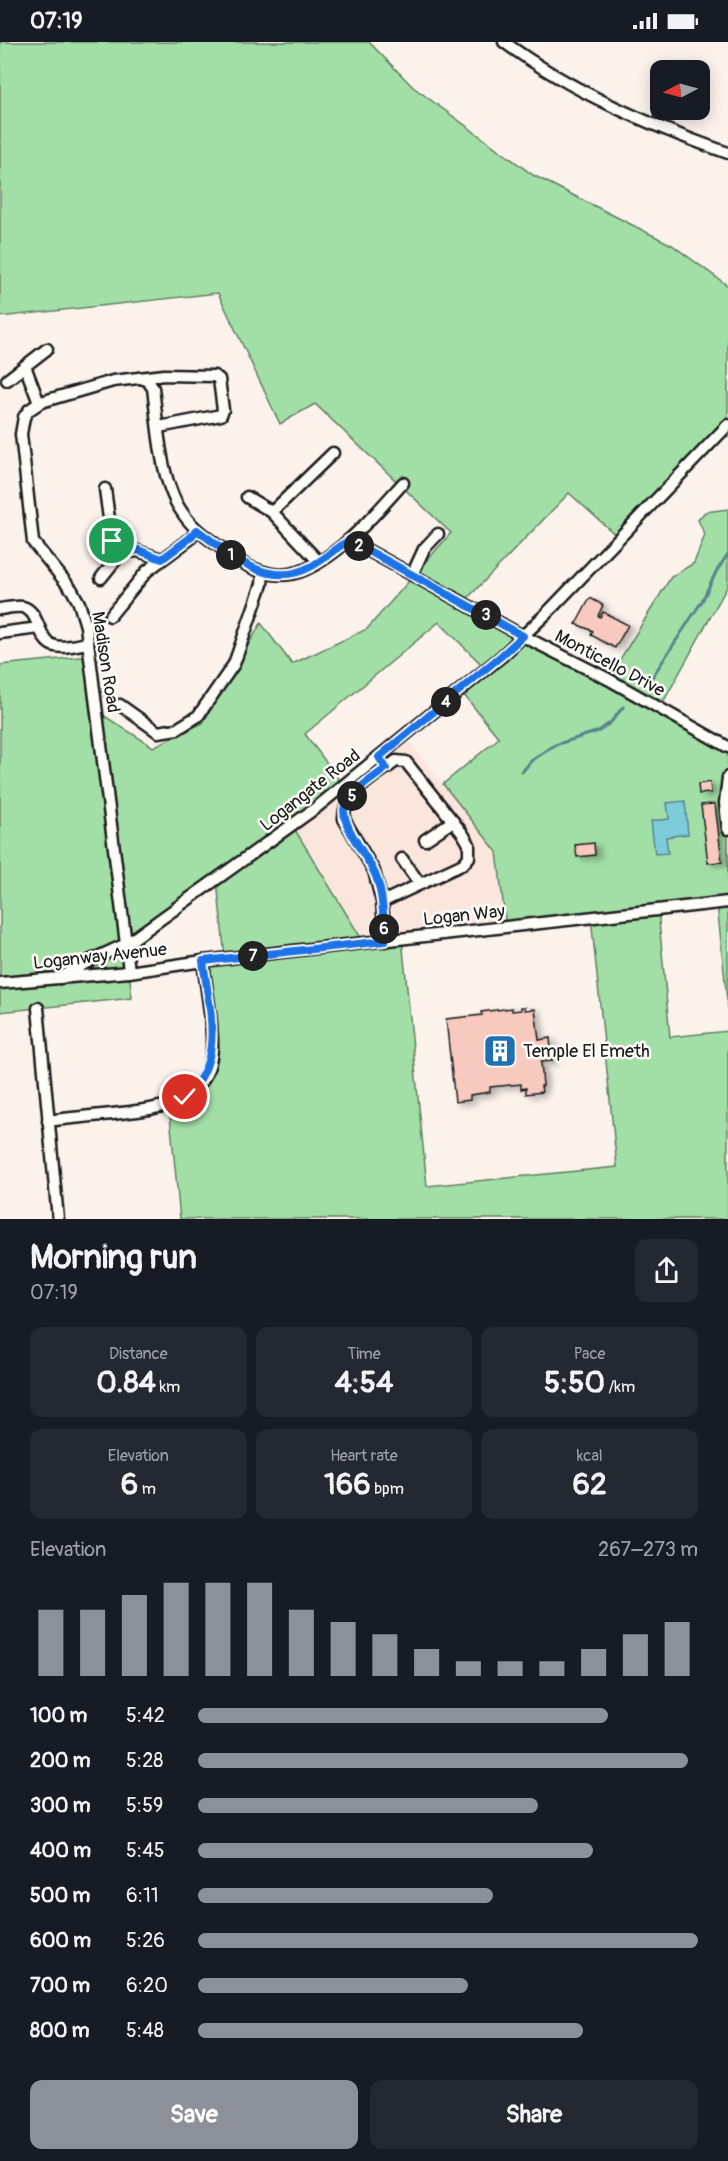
<!DOCTYPE html>
<meta charset="utf-8">
<style>
body{margin:0;font-family:Pangolin,sans-serif;background:#242831;color:#f1f3f6;height:100vh;display:flex;flex-direction:column;font-size:22px;white-space:nowrap}
*{box-sizing:border-box;margin:0}
p{font-size:20px;color:#9ea1a6}
.icon{flex:none;width:33px;height:33px;fill:none;stroke:currentColor;stroke-width:2;stroke-linecap:round;stroke-linejoin:round}
.map{position:relative;height:1177px;overflow:hidden}
.panel{display:flex;flex-direction:column;background:#171b24;flex:1}
.panel>*{flex:none}
.needle{width:39px;rotate:264deg}
.fabs{position:absolute;left:650px;top:18px;display:grid;gap:12px}
.fabs a{display:grid;place-items:center;width:60px;height:60px;border-radius:12px;background:#171b24;box-shadow:0 3px 15px #0003;font-size:30px}
.pin{position:absolute;display:grid;place-items:center;width:51px;height:51px;color:#fff;margin:-26px;border:3px solid #fff;border-radius:50%;box-shadow:0 2px 6px #0007}
.km{position:absolute;width:30px;height:30px;margin:-15px;border-radius:50%;background:#222;color:#fff;font-size:16px;line-height:30px;text-align:center}
.round{display:grid;place-items:center;flex:none;width:63px;height:63px;border-radius:12px;background:#242831}
.overview{display:flex;align-items:center;justify-content:space-between;height:102px;padding:0 30px}
h1{font-size:33px;font-weight:800;line-height:45px}
.figures{display:grid;grid-template-columns:repeat(3,1fr);gap:9px;height:102px;padding:6px 30px}
.figures div{display:grid;align-content:center;border-radius:12px;background:#242831;text-align:center}
.figures b{font-size:30px;font-weight:800}
.figures small{font-size:16px;font-weight:400}
.figures p{font-size:16px}
.chart{height:168px;padding:12px 30px}
.chart p{display:flex;justify-content:space-between}
.chart svg{width:100%;height:108px;margin-top:6px;stroke:#8c9099;stroke-width:6}
.primary-button{display:flex;gap:12px;margin-top:auto;padding:12px 30px}
.primary-button a{flex:1;height:69px;border-radius:12px;background:#8c9099;color:#fff;font-size:24px;font-weight:800;line-height:69px;text-align:center}
.primary-button a+a{background:#242831;color:#f1f3f6}
ul{padding:0 30px;list-style:none;font-size:20px}
li{display:grid;grid-template-columns:96px 72px 1fr;align-items:center;height:45px}
li i{height:15px;border-radius:8px;background:#8c9099}
.status{display:flex;justify-content:space-between;align-items:center;height:42px;padding:0 30px;background:#171b24;direction:ltr}
.status svg{height:16px;fill:currentColor}
.map>svg:first-child{display:block}
.built{fill:#fbe6de}
.green{fill:#a2dfa6;stroke:#5f7e61;stroke-width:1.5;fill-rule:evenodd}
.water{fill:#7ecbdc;stroke:#57858f;stroke-width:1.5}
.lines{fill:none;stroke-linecap:round;stroke-linejoin:round}
.stream{stroke:#57858f;stroke-width:3}
.building{fill:#f8c9be;stroke:#1c1c1c;stroke-width:1.5;filter:url(#shadow)}
.minor-casing{stroke:#1c1c1c;stroke-width:15}
.minor{stroke:#fdfcf7;stroke-width:10}
.route-casing{stroke:#fff;stroke-width:12}
.route{stroke:#1a73e8;stroke-width:8}
.labels{text-anchor:middle;stroke-width:5;stroke-linejoin:round;paint-order:stroke}
.street-label{font-size:18px;fill:#1c1c1c;stroke:#fdfcf7}
.poi-label{font-size:18px;fill:#1c1c1c;stroke:#fdfcf7;text-anchor:start}
</style>
<div class="status"><b>07:19</b><svg viewBox="0 0 49 12"><path d="M0 12V9h3v3zM5 12V6h3v6zM10 12V3h3v9zM15 12V0h3v12zM26 1h20v11H26zM47 4h2v5h-2z"/></svg></div>
<div class="map">
<svg width="728" height="1177" viewBox="0 0 728 1177">
<defs>
<filter id="shadow"><feDropShadow dx="5.5" dy="3" stdDeviation="3" flood-color="#0004"/></filter>
</defs>
<rect width="100%" height="100%" fill="#fcf2ec"/>
<filter id="ink" filterUnits="userSpaceOnUse"><feTurbulence type="fractalNoise" baseFrequency=".0167" numOctaves="2"/><feDisplacementMap in="SourceGraphic" scale="12" xChannelSelector="R" yChannelSelector="G"/><feConvolveMatrix kernelMatrix="1 2 1 2 8 2 1 2 1" color-interpolation-filters="sRGB"/></filter>
<g filter="url(#ink)">
<path class="built" d="M405,694L497,810L506,885L364,901L292,783Z"/>
<path class="green" d="M0,0H369L413,45L533,133L672,203L728,244V395L721,391L619,496L569,451L464,560L608,637L671,535L694,521L705,493L698,478L705,470L728,467V543L660,666L728,705V968L717,862L658,868L670,995L728,989V1177H180L169,1064L185,1055L208,1023L203,919L225,916L217,839L126,902L132,956L0,970V623L90,614L98,670L153,705L203,681L261,581L292,622L367,587L451,491L315,362L280,382L218,251L0,275ZM439,580L486,627L460,648L499,696L443,742L497,810L506,885L591,876L617,1125L427,1144L402,897L364,901L292,783L344,744L305,692Z"/>
<path class="water" d="M685,759L688,792L666,795L668,811L655,812L651,779L669,777L667,761Z"/>
<g class="lines">
<g class="stream">
<path d="M651,637L702,559L716,530L728,512"/>
<path d="M522,730L531,719L555,703L599,689L611,680L623,665"/>
</g>
</g>
<g class="building">
<path d="M590,556L603,563L598,574L600,575L603,570L628,583L615,606L591,593L593,589L576,582Z"/>
<path d="M710,740L711,751L699,752L698,742Z"/>
<path d="M715,762L722,820L708,821L701,763Z"/>
<path d="M594,801L595,813L577,815L575,803Z"/>
<path d="M521,965H525V968L535,967L539,998L550,996L552,1019L541,1020L543,1044H541L542,1050L526,1052V1046L521,1047V1042L490,1045V1050L470,1053V1058L455,1060L446,977L482,973L481,970L512,966V969L521,968Z"/>
</g>
<g class="lines">
<defs>
<g id="minor">
<path d="M504,0C572,50 649,83 728,111"/>
<path d="M25,324L39,361"/>
<path d="M140,336L147,338L153,346C158,384 160,442 184,473C196,490 215,501 232,514C254,530 278,539 304,528C342,512 376,471 403,441"/>
<path d="M7,338L47,307"/>
<path d="M105,447L112,499L122,510"/>
<path d="M247,455L272,470"/>
<path d="M349,498L523,594L608,637L728,705"/>
<path d="M319,520L272,470L333,411"/>
<path d="M412,533L424,507L438,492"/>
<path d="M101,536L122,510L138,509L162,517"/>
<path d="M0,567C7,566 16,564 23,565C40,569 38,601 55,604C64,607 79,602 88,601"/>
<path d="M110,574L147,529L190,497L197,488"/>
<path d="M0,591L39,586"/>
<path d="M120,663L158,690L177,687L198,674L234,622L262,542L263,531"/>
<path d="M728,735L725,761L728,787"/>
<path d="M425,798L453,779"/>
<path d="M402,817L420,842"/>
<path d="M382,860L463,822L469,815V802L463,792L406,720L396,719C377,734 343,750 344,777L374,829L382,860L385,899"/>
<path d="M129,930L126,902L317,765L502,614L546,572L728,383"/>
<path d="M60,936L91,918L126,902L86,584L79,561L72,548L33,500L21,392L24,375L29,368L41,360L113,339L164,333L214,334L219,337L223,368L221,373L159,385"/>
<path d="M0,941L129,930L203,919L728,860"/>
<path d="M38,966L58,1177"/>
<path d="M48,1079C69,1076 91,1074 112,1072C156,1067 209,1064 212,1006C213,978 206,947 203,919"/>
</g>
</defs>
<use href="#minor" class="minor-casing"/>
<use href="#minor" class="minor"/>
</g>
</g>
<g class="lines" filter="url(#ink)">
<defs>
<path id="route" d="M112,499L122,510L138,508L162,517L190,496L197,488C230,512 267,548 310,525C324,518 336,507 349,498L523,594L501,614L379,715L386,726C373,737 352,748 345,764C339,779 364,811 372,826C384,847 383,876 385,899L203,919C209,967 226,1019 185,1055"/>
</defs>
<use href="#route" class="route-casing"/>
<use href="#route" class="route"/>
</g>
<defs>
<symbol id="building-square" viewBox="-11 -11 22 22"><rect x="-9" y="-9" width="18" height="18" rx="4" fill="#1f6fb2" stroke="#fdfcf7"/><path d="M-4-6H4V6H1V3H-1V6H-4ZM-2.5-4.3h1.7v1.8h-1.7ZM.8-4.3h1.7v1.8H.8ZM-2.5-1h1.7V.8h-1.7ZM.8-1h1.7V.8H.8Z" fill="#fff"/></symbol>
</defs>
<g fill-rule="evenodd">
<use href="#building-square" x="481" y="990" width="38" height="38"/>
</g>
<g class="labels">
<g class="street-label">
<text transform="translate(106 620) rotate(81)" y="6">Madison Road</text>
<text transform="translate(610 621) rotate(28)" y="6">Monticello Drive</text>
<text transform="translate(310 748) rotate(-38)" y="6">Logangate Road</text>
<text transform="translate(464 873) rotate(-6)" y="6">Logan Way</text>
<text transform="translate(100 914) rotate(-6)" y="6">Loganway Avenue</text>
</g>
<g class="poi-label">
<text x="523" y="1015">Temple El Emeth</text>
</g>
</g>
</svg>
<div class="fabs">
<a><svg class="needle" viewBox="-14 -14 28 28"><path d="M0-13l5 13h-10z" fill="#e53935"/><path d="M0 13l5-13h-10z" fill="#9ea1a6"/></svg></a>
</div>
<div class="pin" style="left:112px;top:499px;background:#1e9e55"><svg class="icon" aria-label="arrive" viewBox="0 0 24 24"><path d="M6 21V4h12l-3 4 3 4H6"/></svg></div>
<div class="pin" style="left:185px;top:1055px;background:#d93025"><svg class="icon" aria-label="check" viewBox="0 0 24 24"><path d="M5 12l5 5 9-10"/></svg></div>
<b class="km" style="left:231px;top:513px">1</b>
<b class="km" style="left:359px;top:504px">2</b>
<b class="km" style="left:486px;top:573px">3</b>
<b class="km" style="left:446px;top:660px">4</b>
<b class="km" style="left:352px;top:754px">5</b>
<b class="km" style="left:384px;top:887px">6</b>
<b class="km" style="left:253px;top:914px">7</b>
</div>
<section class="panel">
<div class="overview"><div><h1>Morning run</h1><p>07:19</p></div><a class="round"><svg class="icon" aria-label="share" viewBox="0 0 24 24"><path d="M12 15V3M7 8l5-5 5 5M5 13v7h14v-7"/></svg></a></div>
<div class="figures">
<div><p>Distance</p><b>0.84<small> km</small></b></div>
<div><p>Time</p><b>4:54</b></div>
<div><p>Pace</p><b>5:50<small> /km</small></b></div>
</div>
<div class="figures">
<div><p>Elevation</p><b>6<small> m</small></b></div>
<div><p>Heart rate</p><b>166<small> bpm</small></b></div>
<div><p>kcal</p><b>62</b></div>
</div>
<div class="chart"><p><span>Elevation</span>267–273 m</p>
<svg viewBox="0 0 160 44" preserveAspectRatio="none"><path d="M5 44V17M15 44V17M25 44V11M35 44V6M45 44V6M55 44V6M65 44V17M75 44V22M85 44V27M95 44V33M105 44V38M115 44V38M125 44V38M135 44V33M145 44V27M155 44V22"/></svg>
</div>
<ul>
<li><b>100 m</b>5:42<i style="width:82%"></i></li>
<li><b>200 m</b>5:28<i style="width:98%"></i></li>
<li><b>300 m</b>5:59<i style="width:68%"></i></li>
<li><b>400 m</b>5:45<i style="width:79%"></i></li>
<li><b>500 m</b>6:11<i style="width:59%"></i></li>
<li><b>600 m</b>5:26<i style="width:100%"></i></li>
<li><b>700 m</b>6:20<i style="width:54%"></i></li>
<li><b>800 m</b>5:48<i style="width:77%"></i></li>
</ul>
<div class="primary-button"><a>Save</a><a>Share</a></div>
</section>
